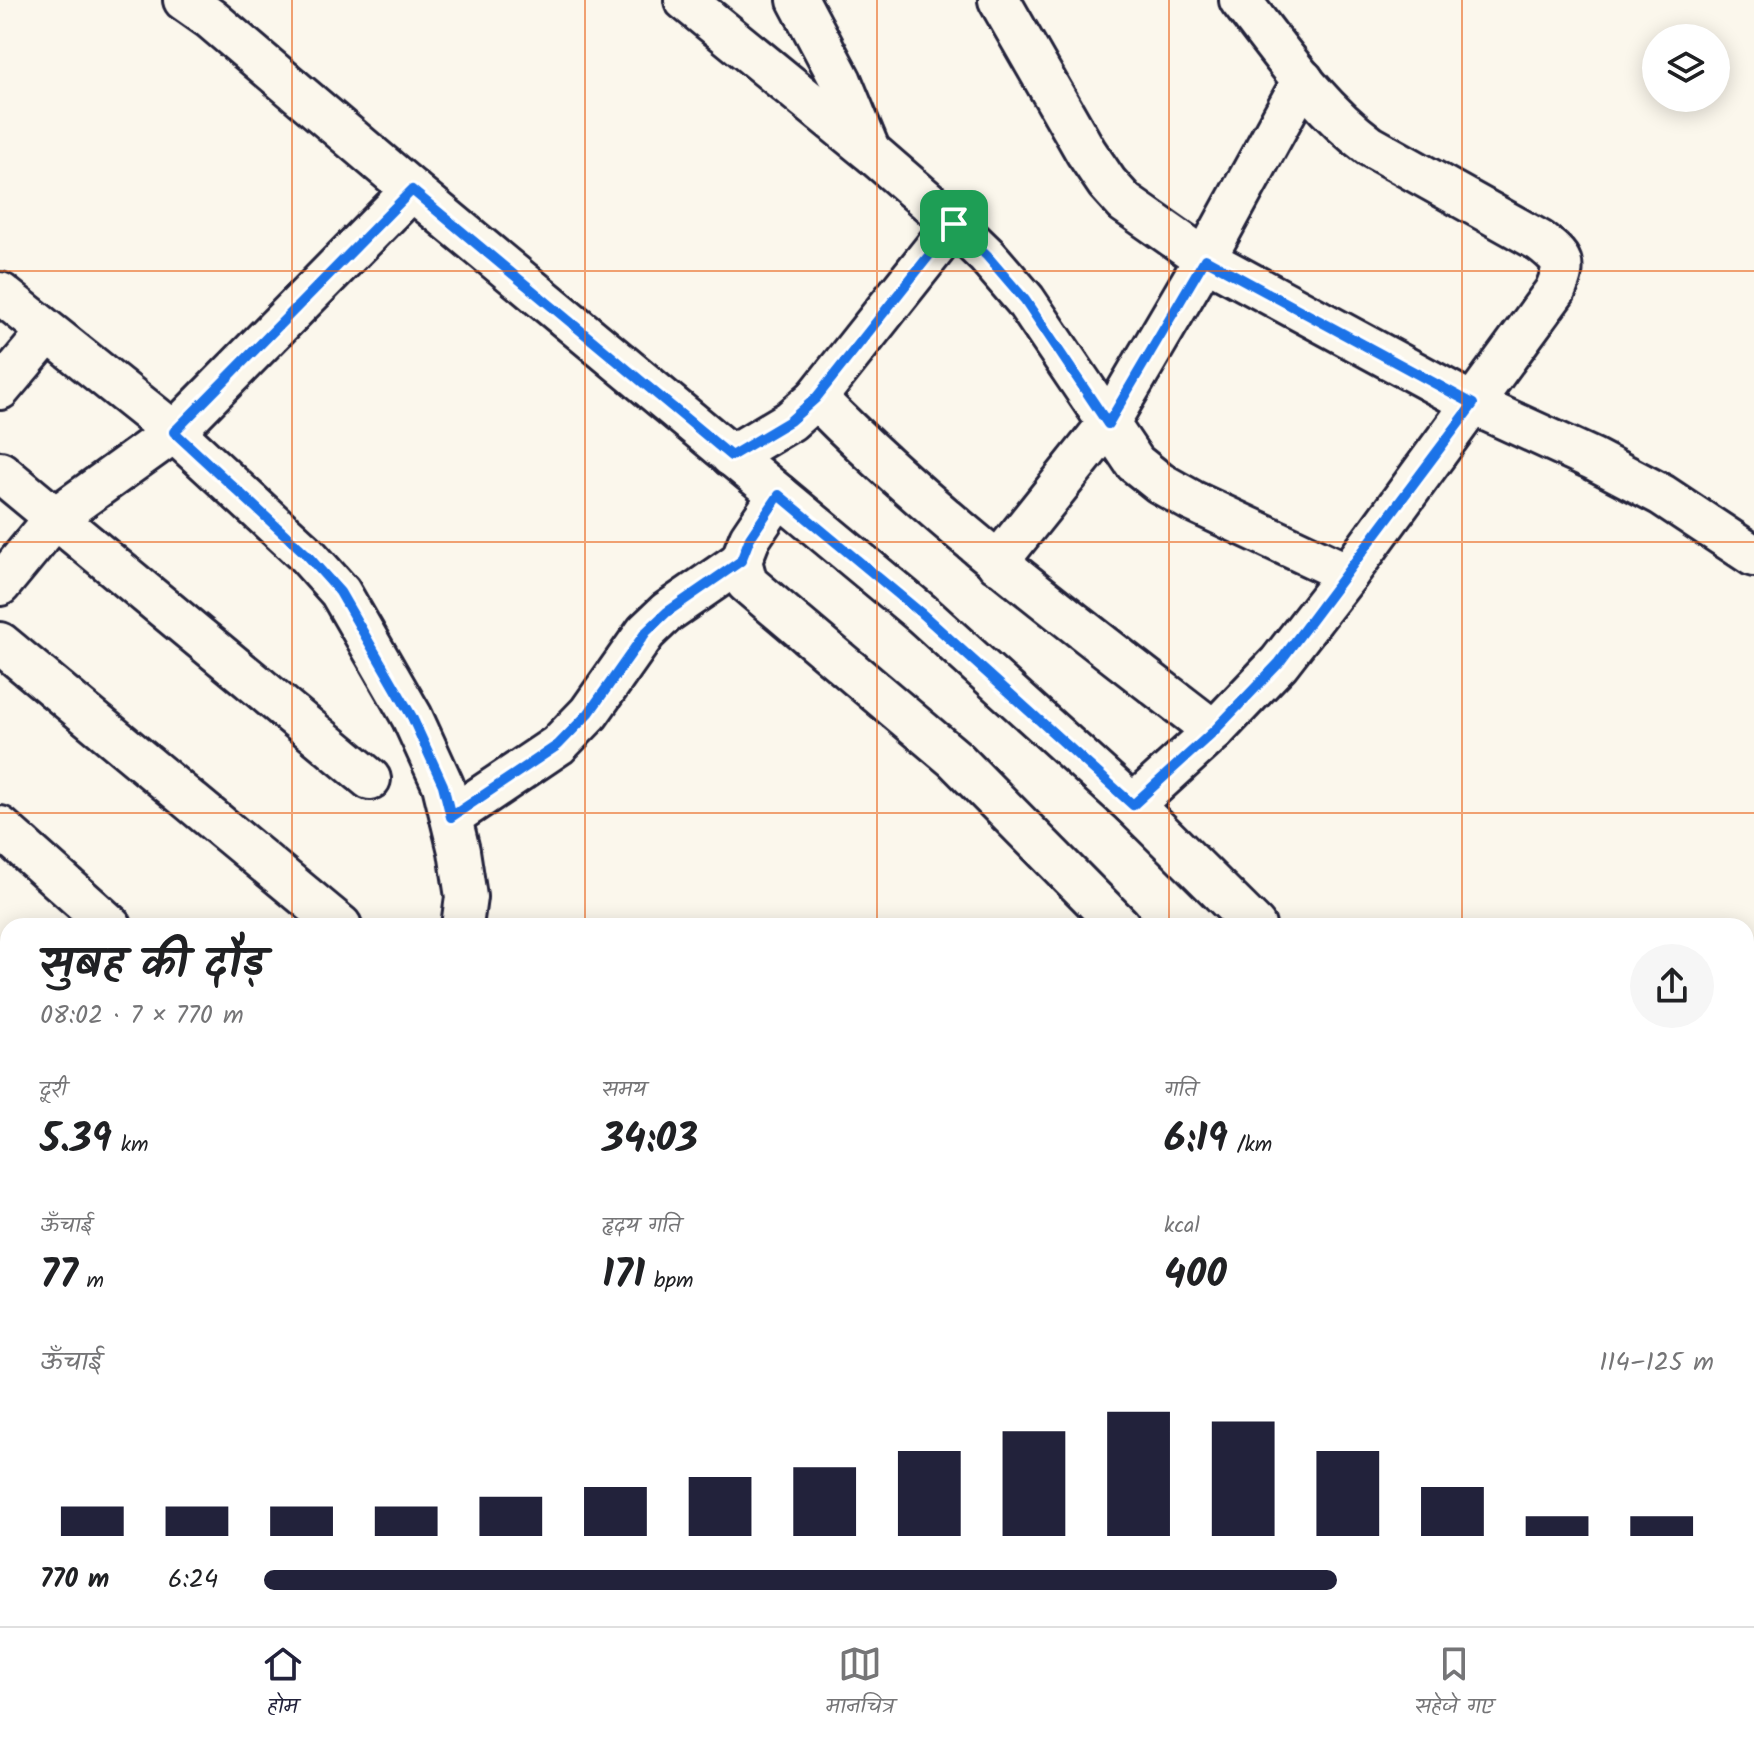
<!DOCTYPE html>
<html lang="hi">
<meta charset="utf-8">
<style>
body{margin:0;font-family:Kalam,"Playpen Sans Deva",sans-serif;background:#f6f6f6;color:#202124;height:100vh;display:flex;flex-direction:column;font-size:30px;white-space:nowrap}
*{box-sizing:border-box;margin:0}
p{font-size:26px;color:#757577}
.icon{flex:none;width:44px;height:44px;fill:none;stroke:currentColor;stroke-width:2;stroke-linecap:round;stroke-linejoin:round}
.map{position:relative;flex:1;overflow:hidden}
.drawer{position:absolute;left:0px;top:918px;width:1754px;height:708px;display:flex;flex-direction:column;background:#fff;border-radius:24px 24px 0 0;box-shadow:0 4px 20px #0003}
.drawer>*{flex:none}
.tools{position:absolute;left:1642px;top:24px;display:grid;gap:16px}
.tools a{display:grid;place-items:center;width:88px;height:88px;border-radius:50%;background:#fff;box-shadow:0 4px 20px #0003;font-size:40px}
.pin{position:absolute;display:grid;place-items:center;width:68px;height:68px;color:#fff;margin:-34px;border-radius:16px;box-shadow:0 4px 12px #0006}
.round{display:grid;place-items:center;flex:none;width:84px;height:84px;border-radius:42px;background:#f6f6f6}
.head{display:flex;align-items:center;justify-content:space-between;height:136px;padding:0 40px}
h1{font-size:44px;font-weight:700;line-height:60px}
.figures{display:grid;grid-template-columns:repeat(3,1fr);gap:12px;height:136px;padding:8px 40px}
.figures div{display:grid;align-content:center}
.figures b{font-size:40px;font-weight:700}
.figures small{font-size:22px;font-weight:400}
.figures p{font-size:22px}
.chart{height:224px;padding:16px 40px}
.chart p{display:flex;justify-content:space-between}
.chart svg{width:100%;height:144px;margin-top:8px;stroke:#22223b;stroke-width:6}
ul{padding:0 40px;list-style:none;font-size:26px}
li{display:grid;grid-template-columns:128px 96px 1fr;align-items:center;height:60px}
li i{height:20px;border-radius:10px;background:#22223b}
.tab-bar{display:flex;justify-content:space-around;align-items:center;height:112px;border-top:2px solid #e0e0e0;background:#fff;font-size:22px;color:#757577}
.tab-bar a{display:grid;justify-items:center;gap:4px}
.tab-bar .on{color:#22223b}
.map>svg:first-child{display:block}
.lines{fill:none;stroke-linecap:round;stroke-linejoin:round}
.minor-casing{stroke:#22223b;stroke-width:46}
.minor{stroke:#fbf7ec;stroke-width:40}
.route-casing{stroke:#fff;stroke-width:16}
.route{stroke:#1a73e8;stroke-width:10}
.grid{fill:none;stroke:#e8590c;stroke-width:2;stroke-opacity:0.55}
</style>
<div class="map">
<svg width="1754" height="1626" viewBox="0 0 1754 1626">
<rect width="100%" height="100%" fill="#fbf7ec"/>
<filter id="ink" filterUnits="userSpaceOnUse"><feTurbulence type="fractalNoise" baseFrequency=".0125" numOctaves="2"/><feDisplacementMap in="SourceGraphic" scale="16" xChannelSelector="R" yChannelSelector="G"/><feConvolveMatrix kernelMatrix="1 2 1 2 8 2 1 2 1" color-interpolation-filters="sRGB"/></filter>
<g filter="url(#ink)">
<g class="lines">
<defs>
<g id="minor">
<path d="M184,0L211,19L412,190L921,613L1133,805L1255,926"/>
<path d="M685,0L871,152L954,224L987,256L1025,300L1135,463L1160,483L1192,501L1348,574"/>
<path d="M798,0L841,81L869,149"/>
<path d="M999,0L1086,152L1107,183L1125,203L1205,259L1473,404L1593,459L1662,495L1754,556"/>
<path d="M0,293L174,432L306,554L340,592L412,717L443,785L459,851L466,897L462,926"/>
<path d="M0,389L48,332"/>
<path d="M816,398C938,522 1077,625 1214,731"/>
<path d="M731,456L790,421L816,398L954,224"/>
<path d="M0,472L370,779"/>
<path d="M779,495L750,538L741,561L747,583L955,759L1120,926"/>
<path d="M997,563L1108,424L1205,259L1303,80"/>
<path d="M0,585L56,517L174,432L412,190"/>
<path d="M0,643L341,926"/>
<path d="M1133,805L1214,731L1279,663L1348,574L1555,291C1567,263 1563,259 1540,241L1370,146C1317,107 1280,51 1240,0"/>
<path d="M451,817L558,745L589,713L646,632L667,612L741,561"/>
<path d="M0,827L111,926"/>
<path d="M0,1002L8,1009"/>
<path d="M0,1065L8,1064"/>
<path d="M0,1275H8"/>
<path d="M0,1395L8,1389"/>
<path d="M0,1448L8,1462"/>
<path d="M1746,1450L1754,1459"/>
<path d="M1746,1592L1754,1601"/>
<path d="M89,1618L93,1626"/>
<path d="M909,1618L913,1626"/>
<path d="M1207,1618L1210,1626"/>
<path d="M1338,1618L1342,1626"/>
<path d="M1505,1618L1509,1626"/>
<path d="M264,1626L275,1618"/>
<path d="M1240,1626L1257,1618"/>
</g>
</defs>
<use href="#minor" class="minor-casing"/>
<use href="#minor" class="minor"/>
</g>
</g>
<g class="lines" filter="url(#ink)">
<defs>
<path id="route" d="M412,190L731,456L790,421L816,398L954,224L987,256L1025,300L1108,424L1205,259L1473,404L1279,663L1214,731L1133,805L921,613L779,495L750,538L741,561L667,612L646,632L589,713L558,745L451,817L443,785L412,717L340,592L306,554L174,432Z"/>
</defs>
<use href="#route" class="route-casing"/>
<use href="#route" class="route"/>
</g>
<path class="grid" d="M292,0V926M585,0V926M877,0V926M1169,0V926M1462,0V926M0,271H1754M0,542H1754M0,813H1754M0,1084H8M1746,1084H1754M0,1355H8M1746,1355H1754M292,1618V1626M585,1618V1626M877,1618V1626M1169,1618V1626M1462,1618V1626"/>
</svg>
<div class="tools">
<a><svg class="icon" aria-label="layers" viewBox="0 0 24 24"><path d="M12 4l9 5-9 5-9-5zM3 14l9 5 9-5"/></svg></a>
</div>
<div class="pin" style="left:954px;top:224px;background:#1e9e55"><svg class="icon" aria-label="arrive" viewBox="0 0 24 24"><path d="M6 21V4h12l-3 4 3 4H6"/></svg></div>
<section class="drawer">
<div class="head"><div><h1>सुबह की दौड़</h1><p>08:02 · 7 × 770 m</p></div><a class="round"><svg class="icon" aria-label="share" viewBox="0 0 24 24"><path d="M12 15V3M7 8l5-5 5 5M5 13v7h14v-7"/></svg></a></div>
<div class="figures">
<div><p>दूरी</p><b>5.39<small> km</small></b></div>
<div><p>समय</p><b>34:03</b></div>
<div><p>गति</p><b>6:19<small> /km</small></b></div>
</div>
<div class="figures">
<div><p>ऊँचाई</p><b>77<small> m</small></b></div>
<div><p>हृदय गति</p><b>171<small> bpm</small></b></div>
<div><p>kcal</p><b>400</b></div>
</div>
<div class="chart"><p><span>ऊँचाई</span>114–125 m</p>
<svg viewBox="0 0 160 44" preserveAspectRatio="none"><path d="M5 44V35M15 44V35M25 44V35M35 44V35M45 44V32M55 44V29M65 44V26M75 44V23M85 44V18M95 44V12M105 44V6M115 44V9M125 44V18M135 44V29M145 44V38M155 44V38"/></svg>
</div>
<ul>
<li><b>770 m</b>6:24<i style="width:74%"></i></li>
</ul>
</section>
</div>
<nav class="tab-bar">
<a class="on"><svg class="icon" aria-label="home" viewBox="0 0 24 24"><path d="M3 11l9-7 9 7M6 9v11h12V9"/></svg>होम</a>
<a><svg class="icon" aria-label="map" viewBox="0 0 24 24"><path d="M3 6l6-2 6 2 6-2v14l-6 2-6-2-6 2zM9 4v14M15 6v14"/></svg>मानचित्र</a>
<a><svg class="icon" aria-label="saved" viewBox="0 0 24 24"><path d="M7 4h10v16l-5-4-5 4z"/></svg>सहेजे गए</a>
</nav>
